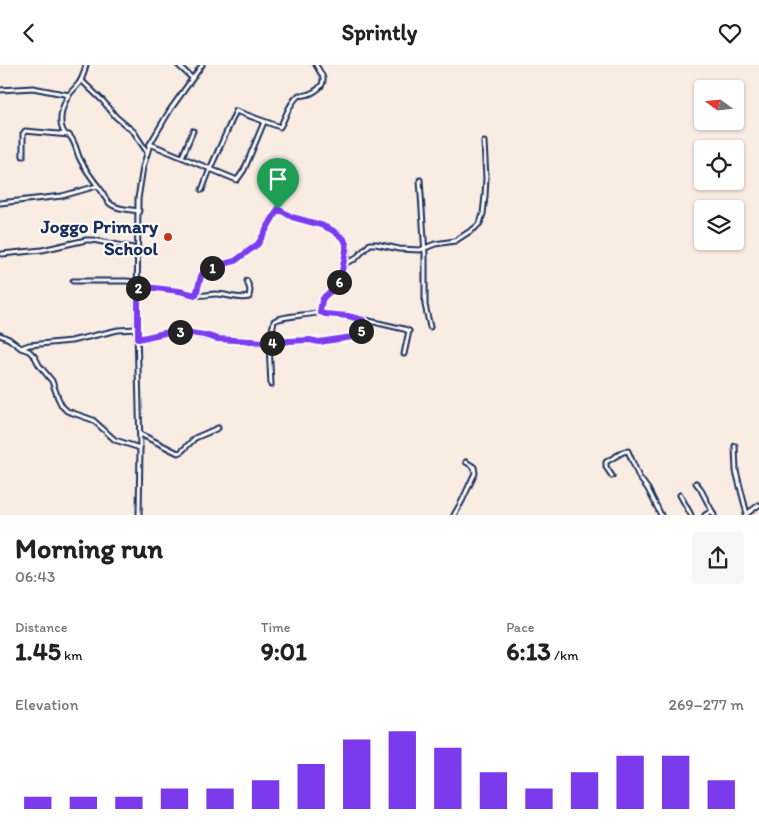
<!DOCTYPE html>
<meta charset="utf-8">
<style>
body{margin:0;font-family:Itim,sans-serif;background:#f6f6f6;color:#222;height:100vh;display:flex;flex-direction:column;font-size:19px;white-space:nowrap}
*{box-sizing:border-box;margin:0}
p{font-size:16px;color:#767676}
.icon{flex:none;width:28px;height:28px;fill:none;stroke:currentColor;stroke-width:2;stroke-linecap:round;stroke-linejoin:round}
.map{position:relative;height:450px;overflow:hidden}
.drawer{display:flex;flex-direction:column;background:#fff;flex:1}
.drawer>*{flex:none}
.needle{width:32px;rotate:285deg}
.buttons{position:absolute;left:694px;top:15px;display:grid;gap:10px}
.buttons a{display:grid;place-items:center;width:50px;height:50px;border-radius:5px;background:#fff;box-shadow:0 1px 4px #0004;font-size:25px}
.pin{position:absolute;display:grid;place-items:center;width:42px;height:42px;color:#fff;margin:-51px -21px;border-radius:50% 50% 50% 0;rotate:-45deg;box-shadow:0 0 5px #0007}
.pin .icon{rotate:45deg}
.km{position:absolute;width:25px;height:25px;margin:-12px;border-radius:50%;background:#222;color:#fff;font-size:14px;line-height:25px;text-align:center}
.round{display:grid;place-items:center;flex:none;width:52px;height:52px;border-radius:5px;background:#f6f6f6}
.overview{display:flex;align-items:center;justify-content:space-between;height:85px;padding:0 15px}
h1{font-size:28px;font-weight:700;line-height:38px}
.figures{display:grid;grid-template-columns:repeat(3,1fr);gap:8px;height:85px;padding:5px 15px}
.figures div{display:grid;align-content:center}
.figures b{font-size:25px;font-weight:700}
.figures small{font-size:14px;font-weight:400}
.figures p{font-size:14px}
.chart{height:140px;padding:10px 15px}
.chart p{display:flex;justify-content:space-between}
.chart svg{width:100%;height:90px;margin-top:5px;stroke:#7c3aed;stroke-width:6}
header{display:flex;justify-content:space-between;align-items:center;height:65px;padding:0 15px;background:#fff;font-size:22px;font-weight:700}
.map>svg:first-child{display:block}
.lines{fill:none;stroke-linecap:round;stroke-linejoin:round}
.street-casing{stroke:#1b2f5e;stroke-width:7}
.street{stroke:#fdfcf7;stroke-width:3}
.route-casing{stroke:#fff;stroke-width:10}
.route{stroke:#7c3aed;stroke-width:6}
.poi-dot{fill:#c8321e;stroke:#fdfcf7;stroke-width:2}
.labels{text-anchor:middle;stroke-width:4;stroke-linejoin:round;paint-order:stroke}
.poi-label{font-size:19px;font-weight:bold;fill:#1b2f5e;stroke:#fdfcf7;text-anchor:end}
</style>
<header><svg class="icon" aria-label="back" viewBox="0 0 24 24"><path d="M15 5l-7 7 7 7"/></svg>Sprintly<svg class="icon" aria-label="heart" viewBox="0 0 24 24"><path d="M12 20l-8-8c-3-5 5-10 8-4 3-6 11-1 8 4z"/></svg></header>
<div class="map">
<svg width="759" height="450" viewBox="0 0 759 450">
<rect width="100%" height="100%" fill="#f8ece3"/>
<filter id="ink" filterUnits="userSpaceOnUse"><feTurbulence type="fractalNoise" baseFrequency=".02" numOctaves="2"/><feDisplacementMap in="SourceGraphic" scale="10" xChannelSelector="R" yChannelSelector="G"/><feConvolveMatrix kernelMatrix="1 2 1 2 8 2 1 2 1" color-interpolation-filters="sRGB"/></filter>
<g filter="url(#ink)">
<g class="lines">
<defs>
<g id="street">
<path d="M178,0L192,13"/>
<path d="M81,15L103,36L116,52L134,67L147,87"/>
<path d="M0,25L33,23L69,30"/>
<path d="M65,69C57,58 62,42 68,31C72,25 78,21 81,15C83,11 85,5 86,0"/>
<path d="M150,79L237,115L244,105L264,57"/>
<path d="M23,91V69L25,66L69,70C75,76 76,84 79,92C84,103 93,115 101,125C105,130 105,136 112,140C120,145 130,144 139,146"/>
<path d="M182,92L193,66"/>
<path d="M420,115L425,189V240L430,262"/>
<path d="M202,125L210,104L236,46L280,62C286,52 289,38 299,30C307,32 324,24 323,14C323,10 318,4 316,0"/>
<path d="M0,138L62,131L97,121"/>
<path d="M2,189L42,185L86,175H93L138,184"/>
<path d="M345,198L355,194L370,179H376L399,184L420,185L435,179L455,176L475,163L480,158L483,149L485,131L486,113L484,77"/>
<path d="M73,216H126L138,217"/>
<path d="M138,221L179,226L196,230L201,211L203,208L220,200L235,196L258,179L278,144L284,120"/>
<path d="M196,230C206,231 208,229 216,229C227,229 237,235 249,232L250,225L247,216"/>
<path d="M320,247L325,249L348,251L404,264L409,266L404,289"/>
<path d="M0,270L9,274L21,283L29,280L71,276L118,265L137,264"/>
<path d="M138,274L169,267H184L219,274L241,275L269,278L274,256C284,250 307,251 320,247L322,235L325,231L336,222L340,216L347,185L346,179L344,173L332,165L321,160L288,150L278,144"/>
<path d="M21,283L29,286L35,292L39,300L52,316L58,333L62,341L67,346L93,355L115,375L140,383"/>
<path d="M271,320L269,278H281L288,276L310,275L319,277L359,271L363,255"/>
<path d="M140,369L178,388L181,387L195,373L218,363"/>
<path d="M735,381L736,406L747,449"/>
<path d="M612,411L606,402V397L623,387L628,386L639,412L648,424L661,450"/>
<path d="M696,418L700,423L714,450"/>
<path d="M680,430L691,450"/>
<path d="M139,450L140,383L137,264L138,134L143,102L150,79L170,45L202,0"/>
<path d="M454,450L462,436L475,408L474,402L466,397"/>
<path d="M705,450L712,446"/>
<path d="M745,450L759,440"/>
</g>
</defs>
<use href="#street" class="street-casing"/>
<use href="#street" class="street"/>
</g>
</g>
<g class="lines" filter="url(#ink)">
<defs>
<path id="route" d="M278,144L292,152L321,160L332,165L344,174L346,179V185L340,216L336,222L325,231L322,235L320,247L325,249L348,251L363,255L359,271L319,277L310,275L288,276L281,278L218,274L204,270L184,267H169L138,274V221L179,226L196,230L201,211L203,208L220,200L235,196L258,179Z"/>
</defs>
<use href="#route" class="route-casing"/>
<use href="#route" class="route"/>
</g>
<circle class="poi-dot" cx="168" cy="172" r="5"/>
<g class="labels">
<g class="poi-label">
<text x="158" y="168">Joggo Primary<tspan x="158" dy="22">School</tspan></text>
</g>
</g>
</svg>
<div class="buttons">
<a><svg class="needle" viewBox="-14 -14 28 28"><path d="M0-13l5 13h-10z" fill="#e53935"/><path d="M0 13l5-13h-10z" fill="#767676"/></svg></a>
<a><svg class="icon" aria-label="locate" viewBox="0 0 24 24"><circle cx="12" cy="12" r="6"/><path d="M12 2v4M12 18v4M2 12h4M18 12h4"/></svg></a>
<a><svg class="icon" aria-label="layers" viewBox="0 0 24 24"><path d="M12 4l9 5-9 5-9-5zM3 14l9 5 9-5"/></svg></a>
</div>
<div class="pin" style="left:278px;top:144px;background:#1e9e55"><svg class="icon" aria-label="arrive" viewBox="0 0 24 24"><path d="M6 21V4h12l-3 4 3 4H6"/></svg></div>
<b class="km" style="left:212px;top:203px">1</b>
<b class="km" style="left:138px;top:223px">2</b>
<b class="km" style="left:180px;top:267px">3</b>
<b class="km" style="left:272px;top:278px">4</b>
<b class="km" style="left:361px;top:266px">5</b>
<b class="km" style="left:339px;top:217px">6</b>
</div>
<section class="drawer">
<div class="overview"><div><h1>Morning run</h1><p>06:43</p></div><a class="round"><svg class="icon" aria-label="share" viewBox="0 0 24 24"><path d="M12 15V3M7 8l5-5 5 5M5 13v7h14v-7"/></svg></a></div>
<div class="figures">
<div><p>Distance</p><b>1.45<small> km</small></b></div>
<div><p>Time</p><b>9:01</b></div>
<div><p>Pace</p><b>6:13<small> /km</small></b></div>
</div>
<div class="chart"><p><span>Elevation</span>269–277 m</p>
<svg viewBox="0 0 160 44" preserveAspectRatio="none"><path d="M5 44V38M15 44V38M25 44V38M35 44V34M45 44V34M55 44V30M65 44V22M75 44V10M85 44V6M95 44V14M105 44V26M115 44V34M125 44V26M135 44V18M145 44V18M155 44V30"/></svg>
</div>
</section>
